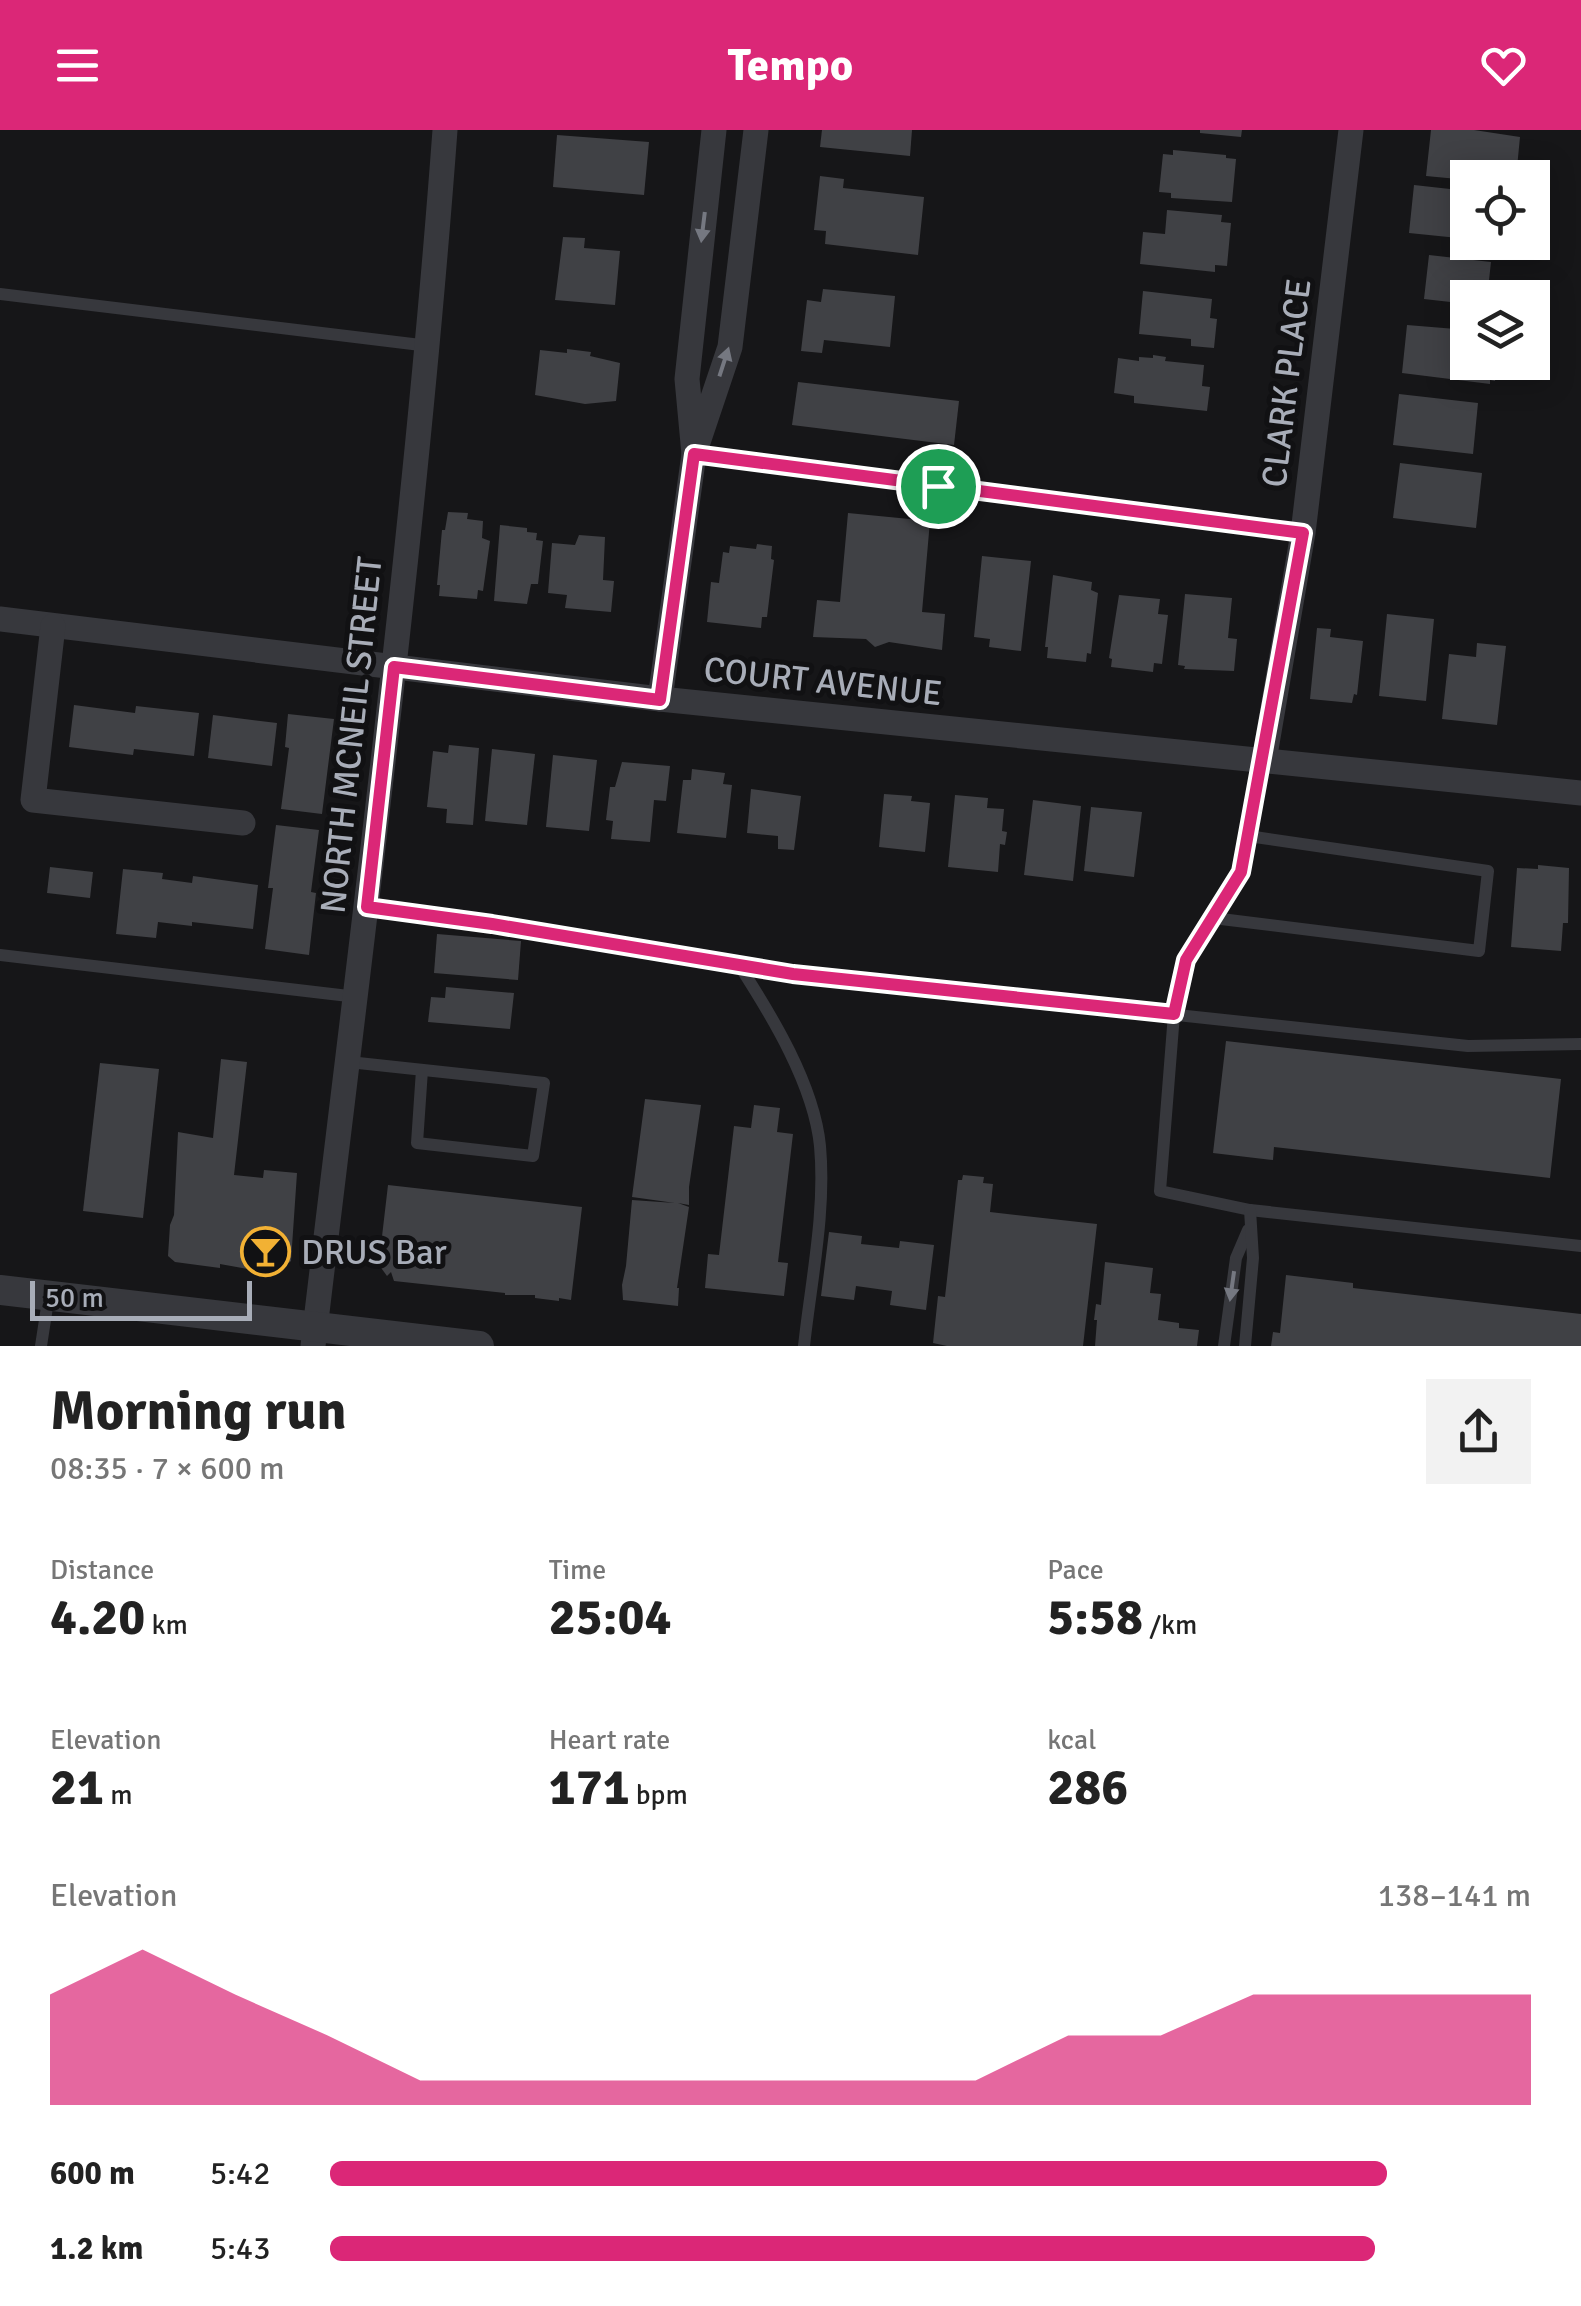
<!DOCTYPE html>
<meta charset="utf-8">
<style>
body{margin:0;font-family:Signika,sans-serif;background:#f2f2f2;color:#222;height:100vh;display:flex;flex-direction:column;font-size:38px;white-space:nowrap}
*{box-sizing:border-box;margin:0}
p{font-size:32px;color:#767676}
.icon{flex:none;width:55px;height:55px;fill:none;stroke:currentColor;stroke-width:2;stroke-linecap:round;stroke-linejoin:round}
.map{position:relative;height:1216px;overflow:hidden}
.details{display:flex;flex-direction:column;background:#fff;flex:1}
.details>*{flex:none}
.controls{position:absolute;left:1450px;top:30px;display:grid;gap:20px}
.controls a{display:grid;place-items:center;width:100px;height:100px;border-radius:0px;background:#fff;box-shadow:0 5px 25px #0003;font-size:50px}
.scale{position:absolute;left:30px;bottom:25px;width:222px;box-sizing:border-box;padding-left:10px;border:5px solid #a8adb8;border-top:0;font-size:28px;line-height:35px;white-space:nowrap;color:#a8adb8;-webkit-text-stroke:8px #111113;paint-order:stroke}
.pin{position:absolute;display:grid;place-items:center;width:85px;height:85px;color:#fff;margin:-42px;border:5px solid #fff;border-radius:50%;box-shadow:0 2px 10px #0007}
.round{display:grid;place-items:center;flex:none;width:105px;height:105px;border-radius:0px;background:#f2f2f2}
.headline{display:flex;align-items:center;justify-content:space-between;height:170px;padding:0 50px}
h1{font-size:55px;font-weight:700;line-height:75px}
.stats{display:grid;grid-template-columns:repeat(3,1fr);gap:15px;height:170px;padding:10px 50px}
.stats div{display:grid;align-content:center}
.stats b{font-size:50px;font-weight:700}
.stats small{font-size:28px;font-weight:400}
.stats p{font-size:28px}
.chart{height:280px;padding:20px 50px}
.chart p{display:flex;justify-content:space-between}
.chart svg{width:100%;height:180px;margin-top:10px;fill:#db2777;opacity:.7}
ul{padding:0 50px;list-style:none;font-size:32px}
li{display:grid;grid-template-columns:160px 120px 1fr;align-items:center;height:75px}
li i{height:25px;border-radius:12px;background:#db2777}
header{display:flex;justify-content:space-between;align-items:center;height:130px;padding:0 50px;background:#db2777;color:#fff;font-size:45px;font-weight:700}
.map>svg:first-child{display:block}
.building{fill:#404145}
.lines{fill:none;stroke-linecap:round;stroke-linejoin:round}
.service{stroke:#37383d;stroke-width:12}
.minor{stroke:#37383d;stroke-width:25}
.tertiary{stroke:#37383d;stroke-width:30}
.oneway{fill:#757881}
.route-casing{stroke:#fff;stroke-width:20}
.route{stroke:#db2777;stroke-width:12}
.labels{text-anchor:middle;stroke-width:10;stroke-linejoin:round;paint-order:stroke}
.street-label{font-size:35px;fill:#a8adb8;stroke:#111113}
.poi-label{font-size:35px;fill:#a8adb8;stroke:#111113;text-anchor:start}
</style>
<header><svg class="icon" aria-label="menu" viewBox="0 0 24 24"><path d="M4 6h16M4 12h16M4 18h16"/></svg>Tempo<svg class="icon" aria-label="heart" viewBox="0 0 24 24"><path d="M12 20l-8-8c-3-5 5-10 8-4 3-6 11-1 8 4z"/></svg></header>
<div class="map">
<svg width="1581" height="1216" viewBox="0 0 1581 1216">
<rect width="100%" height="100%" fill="#161618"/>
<g class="building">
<path d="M822,0H912L910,26L820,17Z"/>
<path d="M1200,0H1242L1241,7L1200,3Z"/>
<path d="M1431,0H1474L1520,7L1516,48H1468V50L1426,46Z"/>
<path d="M557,5L649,12L644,65L553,57Z"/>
<path d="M1173,20L1226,25V28L1236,29L1232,72L1171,68V63L1159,62L1163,24L1173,25Z"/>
<path d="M820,46L844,49L843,58L924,67L918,125L825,114L826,101L814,100Z"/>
<path d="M1414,55L1468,61V109L1409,103Z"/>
<path d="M1167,80L1222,85L1221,92L1231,93L1227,136L1215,135V142L1140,134L1143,102L1165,104Z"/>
<path d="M563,107L585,108L584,118L620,121L615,175L555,170Z"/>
<path d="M1429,125L1491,132L1487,168H1468V174L1424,169Z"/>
<path d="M823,159L895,166L890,217L824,210L822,223L801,221L807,170L821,172Z"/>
<path d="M1143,161L1212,169L1210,188L1217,189L1214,218L1191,216V209L1139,204Z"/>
<path d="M1407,195L1468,200V232H1498L1495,251L1490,250V254L1402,243Z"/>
<path d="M567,219L591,222L590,226L620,233L616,271L585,274L535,265L540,220L567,223Z"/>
<path d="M1153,225L1166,227L1165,231L1204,235L1202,256L1210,257L1207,281L1134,273V266L1114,263L1118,228L1139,231V227L1153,228Z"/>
<path d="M798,252L959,271L954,315L792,295Z"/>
<path d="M1399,264L1478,273L1473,324L1393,315Z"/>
<path d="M1400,333L1482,343L1476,398L1393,388Z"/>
<path d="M448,382L468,383L467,389L483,391L482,408L490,411L483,461L478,460L477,469L439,466L440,455H437L442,400H445Z"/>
<path d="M848,383L930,391L922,482L945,484L942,520L889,512L875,517L866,509L813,507L817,470L840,472Z"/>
<path d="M500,395L527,398V402L537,403L536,410L543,411L538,454H531L527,474L494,471Z"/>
<path d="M579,405L605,407L603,450L614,451L611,482L565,478L567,465L548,463L552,413L575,415Z"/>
<path d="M757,414L772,416L771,429L774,430L767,487H762L761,498L707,492L711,452L719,453L723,422L729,423L730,416L756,419Z"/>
<path d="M982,426L1031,431L1021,521L989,517L990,509L974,507Z"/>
<path d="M1053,445L1092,452L1091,460L1098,463L1091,524L1087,523L1086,532L1047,528L1048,517H1045Z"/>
<path d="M1185,464L1232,468L1228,508L1237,509L1234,541L1184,539L1185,536L1178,535Z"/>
<path d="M1119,465L1160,469L1158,484L1168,485L1162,534L1154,533L1153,542L1111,537L1112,529L1109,528Z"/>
<path d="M1387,484L1434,489L1426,571L1379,566Z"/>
<path d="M1317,498L1331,499L1330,507L1363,511L1357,565L1354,564L1352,573L1310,569Z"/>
<path d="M1477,513L1506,516L1497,595L1442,589L1449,524L1476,527Z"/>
<path d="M74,575L135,583L136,576L199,583L194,626L134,619L133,625L69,617Z"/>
<path d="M288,584L334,589L322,684L281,679L289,618L285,617Z"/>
<path d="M213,585L277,593L272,636L208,628Z"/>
<path d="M449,615L479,618L473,695L446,693L447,679L427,677L433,621L448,623Z"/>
<path d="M492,619L535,624L527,695L485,691Z"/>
<path d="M553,625L597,630L589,701L546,697Z"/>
<path d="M622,632L670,636L666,671L654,670L650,712L611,709L613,691L606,690L610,657H615Z"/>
<path d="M692,639L725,643L723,654L732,655L726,708L677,703L683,650H691Z"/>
<path d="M751,659L801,666L794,720L778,719V706L747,703Z"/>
<path d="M884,664L912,666L911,671L930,673L925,722L879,717Z"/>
<path d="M955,665L988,668L987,678L1004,679L1002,701L1007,702L1005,715L1000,714L998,742L948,737Z"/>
<path d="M1033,670L1081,676L1073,751L1024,745Z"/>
<path d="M1091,677L1142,682L1134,747L1084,741Z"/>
<path d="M276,695L319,700L311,762L316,763L309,825L265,819L273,758H268Z"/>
<path d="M1538,735L1569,738L1568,793H1563L1561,821L1511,817L1517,738L1538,739Z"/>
<path d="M50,737L93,742L90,768L47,763Z"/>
<path d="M123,739L163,743L162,749L192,753L193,746L258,755L253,799L192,792V796L158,792L156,808L116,804Z"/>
<path d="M437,804L521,811L518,850L434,843Z"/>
<path d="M446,857L514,863L510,899L428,892L431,867L445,868Z"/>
<path d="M1226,911L1561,949L1550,1048L1274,1017L1273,1030L1213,1023Z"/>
<path d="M221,929L247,932L234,1045L263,1048L264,1040L297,1043L291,1131L275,1144L220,1134V1138L175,1132L168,1126L170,1095L174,1085L178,1002L213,1008Z"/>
<path d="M100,933L159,939L143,1088L83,1081Z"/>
<path d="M645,969L701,975L689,1057V1075L678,1073L689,1077L677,1158H679L678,1176L623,1170L622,1155L626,1136L632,1070L675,1073L632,1067Z"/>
<path d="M754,975L780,978L777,1002L793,1004L778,1132L788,1133L784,1166L705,1158L708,1124L719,1125L734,996L751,998Z"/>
<path d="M963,1045L984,1047L983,1053L993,1054L990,1082L1097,1094L1083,1216H947L933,1213L938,1166L945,1167L958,1050H962Z"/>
<path d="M388,1055L582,1077L571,1170L559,1168V1171L535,1168V1165H505V1163L394,1151L391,1142L387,1146L379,1135L383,1132L375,1127L377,1114L381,1115Z"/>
<path d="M829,1102L862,1106L861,1114L899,1118L900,1111L934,1115L926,1180L890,1175L892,1161L856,1156L854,1170L821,1166Z"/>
<path d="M1105,1132L1153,1138L1150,1163L1161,1164L1158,1190L1179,1193V1198L1199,1200L1197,1216H1095L1097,1190H1094L1096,1174L1101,1175Z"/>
<path d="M1286,1145L1353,1153V1158L1581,1184V1216H1271L1273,1202L1280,1203Z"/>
</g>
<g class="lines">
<g class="service">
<path d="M0,164L429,216"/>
<path d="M694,324L1303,403"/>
<path d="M1264,631L1241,742L1186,830L1174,884L1160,1061L1250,1080L1581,1116"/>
<path d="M367,777L492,794L793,844L1468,916L1581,914"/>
<path d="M1213,788L1479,821L1488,741L1248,706"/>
<path d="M0,825L357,867"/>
<path d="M739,835C772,886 814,955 820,1016C826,1082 811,1151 804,1216"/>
<path d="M349,932L544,953L533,1026L417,1013L422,940"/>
<path d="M41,1216L49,1164"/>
<path d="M1224,1216L1236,1128L1248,1100"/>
<path d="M1245,1216L1253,1128L1250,1080"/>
</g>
<g class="minor">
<path d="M714,0L687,249L694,324L730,217L756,0"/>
<path d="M0,489L660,569L1581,663"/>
<path d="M53,496L33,670L243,693"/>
<path d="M660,569L694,324"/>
<path d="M1264,631L1303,403L1351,0"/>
<path d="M313,1216C361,811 415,407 445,0"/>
</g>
<path class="tertiary" d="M0,1160L479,1216"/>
</g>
<defs><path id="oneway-solid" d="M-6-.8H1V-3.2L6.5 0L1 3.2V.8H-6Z" transform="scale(2.5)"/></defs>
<g class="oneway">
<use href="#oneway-solid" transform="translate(703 97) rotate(97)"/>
<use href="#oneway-solid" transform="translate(724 232) rotate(-72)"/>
<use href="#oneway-solid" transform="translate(1232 1156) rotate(98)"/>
</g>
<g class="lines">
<defs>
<path id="route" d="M694,324L1303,403L1241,742L1186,830L1174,884L793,844L492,794L367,777L394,537L660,570Z"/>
</defs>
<use href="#route" class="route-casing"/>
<use href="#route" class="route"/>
</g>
<defs>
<symbol id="bar-ring" viewBox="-11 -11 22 22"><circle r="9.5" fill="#111113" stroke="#f2b134" stroke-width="1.5"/><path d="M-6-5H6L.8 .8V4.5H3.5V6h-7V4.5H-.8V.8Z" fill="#f2b134"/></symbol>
</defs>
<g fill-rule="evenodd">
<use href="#bar-ring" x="238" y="1094" width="55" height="55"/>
</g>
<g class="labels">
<g class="street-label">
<text transform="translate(1286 253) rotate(-83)" y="12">CLARK PLACE</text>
<text transform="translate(823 551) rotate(6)" y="12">COURT AVENUE</text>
<text transform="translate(351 605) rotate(-84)" y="12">NORTH MCNEIL STREET</text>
</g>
<g class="poi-label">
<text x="301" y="1134">DRUS Bar</text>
</g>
</g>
</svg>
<div class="controls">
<a><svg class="icon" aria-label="locate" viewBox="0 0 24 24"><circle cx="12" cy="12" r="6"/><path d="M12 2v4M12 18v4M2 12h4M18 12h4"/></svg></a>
<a><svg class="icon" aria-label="layers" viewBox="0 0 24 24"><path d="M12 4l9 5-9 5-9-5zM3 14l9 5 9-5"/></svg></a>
</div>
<div class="scale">50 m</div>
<div class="pin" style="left:938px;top:356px;background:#1e9e55"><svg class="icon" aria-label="arrive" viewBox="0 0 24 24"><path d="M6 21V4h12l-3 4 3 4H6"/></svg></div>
</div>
<section class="details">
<div class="headline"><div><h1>Morning run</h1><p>08:35 · 7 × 600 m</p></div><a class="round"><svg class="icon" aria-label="share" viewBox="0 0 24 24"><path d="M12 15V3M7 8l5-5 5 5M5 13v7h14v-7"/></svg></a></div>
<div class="stats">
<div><p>Distance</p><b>4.20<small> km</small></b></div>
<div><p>Time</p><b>25:04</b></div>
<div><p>Pace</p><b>5:58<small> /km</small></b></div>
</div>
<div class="stats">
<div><p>Elevation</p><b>21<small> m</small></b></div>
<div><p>Heart rate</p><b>171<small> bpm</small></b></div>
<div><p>kcal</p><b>286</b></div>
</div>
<div class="chart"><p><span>Elevation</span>138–141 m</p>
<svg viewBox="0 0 160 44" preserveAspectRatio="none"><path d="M0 44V17L10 6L20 17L30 27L40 38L50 38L60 38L70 38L80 38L90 38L100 38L110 27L120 27L130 17L140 17L150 17L160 17V44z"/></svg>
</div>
<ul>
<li><b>600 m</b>5:42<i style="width:88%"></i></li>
<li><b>1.2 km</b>5:43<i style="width:87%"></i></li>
</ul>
</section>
